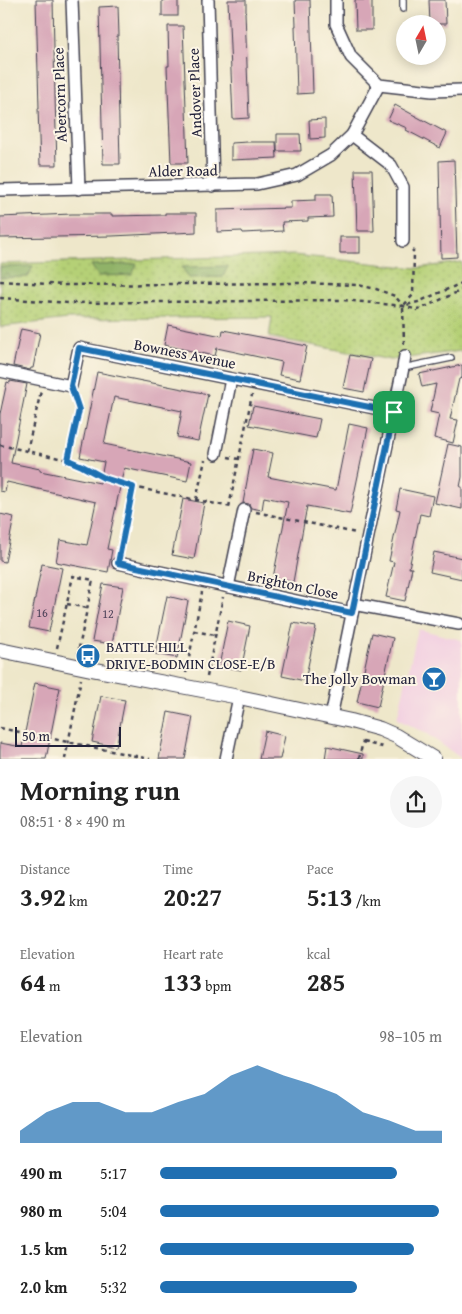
<!DOCTYPE html>
<meta charset="utf-8">
<style>
body{margin:0;font-family:"Gentium Book Plus",serif;background:#f6f6f6;color:#222;height:100vh;display:flex;flex-direction:column;font-size:19px;white-space:nowrap}
*{box-sizing:border-box;margin:0}
p{font-size:16px;color:#767676}
.icon{flex:none;width:28px;height:28px;fill:none;stroke:currentColor;stroke-width:2;stroke-linecap:round;stroke-linejoin:round}
.map{position:relative;height:759px;overflow:hidden}
.side{display:flex;flex-direction:column;background:#fff;flex:1}
.side>*{flex:none}
.needle{width:32px;rotate:9deg}
.fabs{position:absolute;left:396px;top:15px;display:grid;gap:10px}
.fabs a{display:grid;place-items:center;width:50px;height:50px;border-radius:50%;background:#fff;box-shadow:0 2px 12px #0003;font-size:25px}
.scale{position:absolute;left:15px;bottom:12px;width:106px;box-sizing:border-box;padding-left:5px;border:2px solid #22223b;border-top:0;font-size:14px;line-height:18px;white-space:nowrap;color:#22223b;-webkit-text-stroke:4px #fcf5e5;paint-order:stroke}
.pin{position:absolute;display:grid;place-items:center;width:42px;height:42px;color:#fff;margin:-21px;border-radius:10px;box-shadow:0 2px 8px #0006}
.round{display:grid;place-items:center;flex:none;width:52px;height:52px;border-radius:26px;background:#f6f6f6}
.summary{display:flex;align-items:center;justify-content:space-between;height:85px;padding:0 20px}
h1{font-size:28px;font-weight:800;line-height:38px}
.metrics{display:grid;grid-template-columns:repeat(3,1fr);gap:8px;height:85px;padding:5px 20px}
.metrics div{display:grid;align-content:center}
.metrics b{font-size:25px;font-weight:800}
.metrics small{font-size:14px;font-weight:400}
.metrics p{font-size:14px}
.chart{height:140px;padding:10px 20px}
.chart p{display:flex;justify-content:space-between}
.chart svg{width:100%;height:90px;margin-top:5px;fill:#1f6fb2;opacity:.7}
ul{padding:0 20px;list-style:none;font-size:16px}
li{display:grid;grid-template-columns:80px 60px 1fr;align-items:center;height:38px}
li i{height:12px;border-radius:6px;background:#1f6fb2}
.map>svg:first-child{display:block}
.built{fill:#f2cfe1}
.grass{fill:url(#grass-dots);stroke:#6c7958}
.forest{fill:url(#forest-crowns);stroke:#596a51}
.building{fill:#d7a6b7}
.lines{fill:none;stroke-linecap:round;stroke-linejoin:round}
.service-casing{stroke:#414050;stroke-width:8}
.minor-casing{stroke:#414050;stroke-width:14}
.tertiary-casing{stroke:#414050;stroke-width:16}
.path{stroke:#414050;stroke-width:2.5;stroke-dasharray:4 4;stroke-linecap:butt}
.service{stroke:#fff;stroke-width:5.5}
.minor{stroke:#fff;stroke-width:11}
.tertiary{stroke:#fff;stroke-width:14}
.route-casing{stroke:#fff;stroke-width:10}
.route{stroke:#1f6fb2;stroke-width:6}
.labels{text-anchor:middle;stroke-width:4;stroke-linejoin:round;paint-order:stroke}
.number-label{font-size:12px;fill:#4f435a}
.street-label{font-size:15px;fill:#22223b;stroke:#fcf5e5}
.poi-label{font-size:15px;fill:#22223b;stroke:#fcf5e5;text-anchor:start}
</style>
<div class="map">
<svg width="462" height="759" viewBox="0 0 462 759">
<defs>
<pattern id="grass-dots" width="8" height="8" patternUnits="userSpaceOnUse" patternTransform="scale(1.25)"><rect width="8" height="8" fill="#b5d076"/><path d="M2 2h.1M6 6h.1" fill="none" stroke="#9bb267" stroke-width="1.8" stroke-linecap="round"/></pattern>
<pattern id="forest-crowns" width="20" height="18" patternUnits="userSpaceOnUse" patternTransform="scale(1.25)"><rect width="20" height="18" fill="#90b267"/><path d="M2 6a3 3 0 1 1 6 0M12 15a3 3 0 1 1 6 0" fill="none" stroke="#759056"/></pattern>
</defs>
<rect width="100%" height="100%" fill="#fcf5e5"/>
<filter id="ink" filterUnits="userSpaceOnUse"><feTurbulence type="fractalNoise" baseFrequency=".02" numOctaves="2"/><feDisplacementMap in="SourceGraphic" scale="10" xChannelSelector="R" yChannelSelector="G"/><feConvolveMatrix kernelMatrix="1 2 1 2 8 2 1 2 1" color-interpolation-filters="sRGB"/></filter>
<filter id="wash" filterUnits="userSpaceOnUse"><feTurbulence type="fractalNoise" baseFrequency=".0096" numOctaves="4" result="noise"/><feDisplacementMap in="SourceGraphic" scale="20" xChannelSelector="R" yChannelSelector="G"/><feGaussianBlur stdDeviation="1.12" result="paint"/><feColorMatrix in="noise" values="0 0 0 0 0 0 0 0 0 0 0 0 0 0 0 0 0 1.4 0 .05"/><feComposite in="paint" operator="in"/></filter>
<g filter="url(#wash)">
<rect width="100%" height="100%" fill="#eee7ca"/>
<path class="built" d="M418,629L462,640V759L427,734L397,719Z"/>
<path class="grass" d="M294,255L417,268L462,262V354L461,351L391,360L269,337L272,317L68,319L0,327V264Z"/>
<g class="forest">
<path d="M137,264L132,275L98,276L91,265Z"/>
<path d="M33,266L28,277L0,278V267Z"/>
<path d="M228,266L223,277L189,278L182,267Z"/>
</g>
<g id="blocks">
<g class="building">
<path d="M36,0H53L55,97L57,165H40L38,108H39Z"/>
<rect x="162" y="0" width="16" height="16"/>
<path d="M228,0H246V11L245,12L249,118L233,119Z"/>
<path d="M295,0H310L313,93L297,94L295,26H296Z"/>
<path d="M355,0H372V30H356Z"/>
<path d="M429,0H445L446,24H430Z"/>
<path d="M118,6L119,36H117L120,164H103L99,7Z"/>
<path d="M168,26H183L188,163H171L167,66H169Z"/>
<path d="M395,105L447,133L440,148L406,130L407,128L388,120Z"/>
<path d="M325,119V138L310,139L309,120Z"/>
<path d="M277,134H300L301,151H277Z"/>
<path d="M248,142H276L277,158L231,160V143Z"/>
<path d="M454,160L457,257L441,258L439,161Z"/>
<path d="M355,170H372L374,231H357Z"/>
<path d="M316,194H332L333,217L308,218V221L282,222L283,231L243,233L242,231L217,232V210L291,208V201L316,200Z"/>
<path d="M165,213H196V232L112,236L0,238V217L72,214H112V216L165,215Z"/>
<rect x="340" y="237" width="20" height="16"/>
<path d="M168,325L222,336L223,330L307,346L300,379L279,375L282,362L217,348L215,356L164,345Z"/>
<path d="M21,329L40,333L33,368H31L30,370L13,366Z"/>
<path d="M350,355L371,359L364,392L343,388Z"/>
<path d="M462,365V378L459,379L450,419L458,420L453,443L434,438L439,414L430,412L436,384L422,387L419,374Z"/>
<path d="M97,372L208,394L198,441L177,437L182,411L114,397L104,444L191,462L187,481L124,468L107,549L112,550L108,572L56,562L60,540L87,545L96,502L7,482L5,492L0,491V414L7,382L10,383V381L27,384L11,463L40,469V471L100,483L104,462L80,457Z"/>
<path d="M253,406L320,419L316,438L249,425Z"/>
<path d="M349,424L368,428L350,514L307,506L293,582L273,578L288,502L264,497L262,510L251,508L249,504L243,503L253,449L273,453L268,477L336,490Z"/>
<path d="M448,444L462,447V477L460,487H462V509L435,503Z"/>
<path d="M400,489L433,496L429,516L420,514L409,568H412L405,601L386,597L394,562L389,561L400,510L396,509Z"/>
<path d="M183,499L204,503L194,559L172,555Z"/>
<path d="M0,514L14,517L5,562L0,561Z"/>
<path d="M434,552L462,558V579L430,572Z"/>
<path d="M42,564L62,568L49,632L29,628Z"/>
<path d="M103,584L123,587L112,644L92,641Z"/>
<path d="M167,596L188,601L177,658L155,654Z"/>
<path d="M228,621L250,626L241,670L219,666Z"/>
<path d="M293,623L316,627L305,681L282,676Z"/>
<path d="M372,633L393,638L378,707L357,702Z"/>
<path d="M35,683L60,688L46,759H0V743L22,747Z"/>
<path d="M101,696L125,700L116,747L92,742Z"/>
<path d="M168,712L193,717L185,759H159Z"/>
<path d="M265,731L285,736L280,759H259Z"/>
<path d="M327,746L363,754V759H325Z"/>
</g>
</g>
</g>
<g filter="url(#ink)">
<use href="#blocks" fill-opacity="0" stroke="#414050" stroke-width="1"/>
<g class="lines">
<defs>
<g id="service">
<path d="M403,9V0"/>
<path d="M403,368L451,358"/>
</g>
<g id="minor">
<path d="M72,0L79,189"/>
<path d="M208,0L213,186"/>
<path d="M336,0V24L351,57L379,85L432,91L462,90"/>
<path d="M352,135L391,165L403,187V241"/>
<path d="M0,190L257,184L297,175L331,155L352,135L379,85"/>
<path d="M0,371L71,386L79,348L394,412"/>
<path d="M216,454L231,379"/>
<path d="M118,563L352,613"/>
<path d="M228,587L244,510"/>
<path d="M353,604L459,624"/>
<path d="M331,717L368,536L403,368L405,356"/>
<path d="M226,759L239,697"/>
</g>
<path id="tertiary" d="M0,650L91,669L239,697L351,721L380,729L396,736L434,759"/>
</defs>
<use href="#service" class="service-casing"/>
<use href="#minor" class="minor-casing"/>
<use href="#tertiary" class="tertiary-casing"/>
<g class="path">
<path d="M0,281L63,285L298,283L358,285L376,289L395,296L403,306L418,310L462,290"/>
<path d="M0,298L69,303L343,300L403,306L418,302L462,283"/>
<path d="M404,344L403,306L413,295L414,252L412,250"/>
<path d="M74,396L79,410L68,460L113,481L133,487L231,507"/>
<path d="M0,445L68,460"/>
<path d="M27,451L41,391"/>
<path d="M228,457L239,459"/>
<path d="M196,500L205,460"/>
<path d="M229,507L252,395"/>
<path d="M256,512L356,533"/>
<path d="M120,552L133,487"/>
<path d="M67,604L87,608"/>
<path d="M194,631L215,635"/>
<path d="M57,648L73,576L93,580L78,653"/>
<path d="M186,673L202,592"/>
<path d="M207,677L223,597"/>
<path d="M0,728L150,759"/>
<path d="M363,742L386,748"/>
<path d="M65,759L81,679"/>
<path d="M359,759L363,741"/>
</g>
<use href="#service" class="service"/>
<use href="#minor" class="minor"/>
<use href="#tertiary" class="tertiary"/>
</g>
</g>
<g class="lines" filter="url(#ink)">
<defs>
<path id="route" d="M79,348L394,412L352,613L118,563L133,487L104,478L82,466L68,460L79,410L71,386Z"/>
</defs>
<use href="#route" class="route-casing"/>
<use href="#route" class="route"/>
</g>
<defs>
<symbol id="bus-disc" viewBox="-11 -11 22 22"><circle r="9.5" fill="#1f6fb2" stroke="#fcf5e5"/><path d="M-5-6H5V4H4V6H2V4H-2V6H-4V4H-5ZM-3.5-4V0h7V-4ZM-3.5 1.2v1.5H-2V1.2ZM2 1.2v1.5H3.5V1.2Z" fill="#fff"/></symbol>
<symbol id="bar-disc" viewBox="-11 -11 22 22"><circle r="9.5" fill="#1f6fb2" stroke="#fcf5e5"/><path d="M-6-5H6L.8 .8V4.5H3.5V6h-7V4.5H-.8V.8Z" fill="#fff"/></symbol>
</defs>
<g fill-rule="evenodd">
<use href="#bus-disc" x="74" y="642" width="28" height="28"/>
<use href="#bar-disc" x="420" y="665" width="28" height="28"/>
</g>
<g class="labels">
<g class="number-label">
<text x="42" y="617">16</text>
<text x="108" y="618">12</text>
</g>
<g class="street-label">
<text transform="translate(195 93) rotate(-92)" y="5">Andover Place</text>
<text transform="translate(60 95) rotate(-92)" y="5">Abercorn Place</text>
<text transform="translate(183 171) rotate(-1)" y="5">Alder Road</text>
<text transform="translate(185 354) rotate(11)" y="5">Bowness Avenue</text>
<text transform="translate(293 585) rotate(12)" y="5">Brighton Close</text>
</g>
<g class="poi-label">
<text x="106" y="652">BATTLE HILL<tspan x="106" dy="17">DRIVE-BODMIN CLOSE-E/B</tspan></text>
<text x="416" y="684" text-anchor="end">The Jolly Bowman</text>
</g>
</g>
</svg>
<div class="fabs">
<a><svg class="needle" viewBox="-14 -14 28 28"><path d="M0-13l5 13h-10z" fill="#e53935"/><path d="M0 13l5-13h-10z" fill="#767676"/></svg></a>
</div>
<div class="scale">50 m</div>
<div class="pin" style="left:394px;top:412px;background:#1e9e55"><svg class="icon" aria-label="arrive" viewBox="0 0 24 24"><path d="M6 21V4h12l-3 4 3 4H6"/></svg></div>
</div>
<section class="side">
<div class="summary"><div><h1>Morning run</h1><p>08:51 · 8 × 490 m</p></div><a class="round"><svg class="icon" aria-label="share" viewBox="0 0 24 24"><path d="M12 15V3M7 8l5-5 5 5M5 13v7h14v-7"/></svg></a></div>
<div class="metrics">
<div><p>Distance</p><b>3.92<small> km</small></b></div>
<div><p>Time</p><b>20:27</b></div>
<div><p>Pace</p><b>5:13<small> /km</small></b></div>
</div>
<div class="metrics">
<div><p>Elevation</p><b>64<small> m</small></b></div>
<div><p>Heart rate</p><b>133<small> bpm</small></b></div>
<div><p>kcal</p><b>285</b></div>
</div>
<div class="chart"><p><span>Elevation</span>98–105 m</p>
<svg viewBox="0 0 160 44" preserveAspectRatio="none"><path d="M0 44V38L10 29L20 24L30 24L40 29L50 29L60 24L70 20L80 11L90 6L100 11L110 15L120 20L130 29L140 33L150 38L160 38V44z"/></svg>
</div>
<ul>
<li><b>490 m</b>5:17<i style="width:84%"></i></li>
<li><b>980 m</b>5:04<i style="width:99%"></i></li>
<li><b>1.5 km</b>5:12<i style="width:90%"></i></li>
<li><b>2.0 km</b>5:32<i style="width:70%"></i></li>
</ul>
</section>
